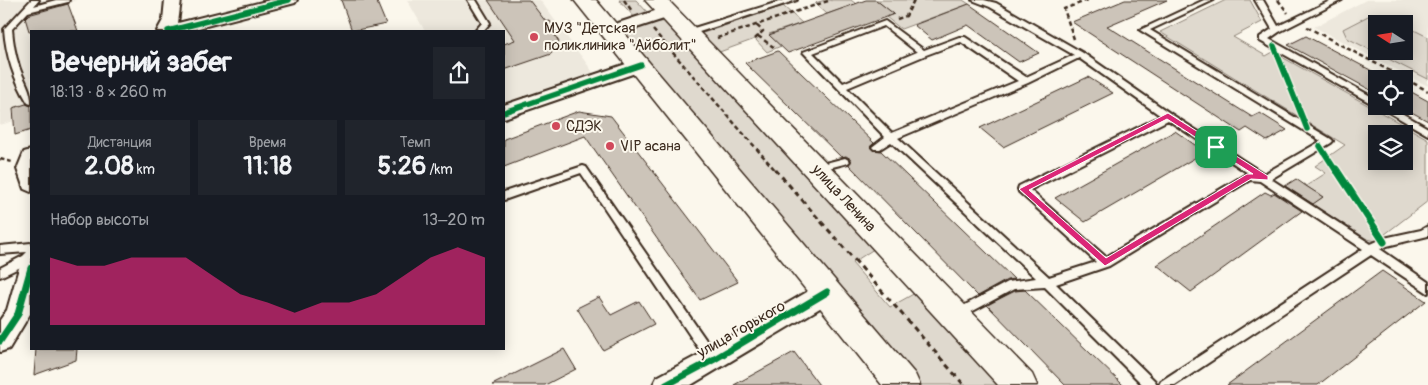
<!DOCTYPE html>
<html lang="ru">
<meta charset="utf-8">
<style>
body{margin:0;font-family:Pangolin,sans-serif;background:#20242c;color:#f1f3f6;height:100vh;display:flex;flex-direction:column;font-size:19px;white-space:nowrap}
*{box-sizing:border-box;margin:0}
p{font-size:16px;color:#9ea1a6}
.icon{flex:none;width:28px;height:28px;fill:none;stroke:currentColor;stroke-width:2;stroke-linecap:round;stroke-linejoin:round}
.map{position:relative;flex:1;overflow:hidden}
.side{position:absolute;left:30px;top:30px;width:475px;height:320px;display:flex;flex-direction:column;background:#171b24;border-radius:0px;box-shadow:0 2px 12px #0003}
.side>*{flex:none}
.needle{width:32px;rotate:282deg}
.fabs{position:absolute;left:1368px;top:15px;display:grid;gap:10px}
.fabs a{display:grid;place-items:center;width:45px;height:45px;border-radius:0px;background:#171b24;box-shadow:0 2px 12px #0003;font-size:25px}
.pin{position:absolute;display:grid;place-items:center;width:42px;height:42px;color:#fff;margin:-21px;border-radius:10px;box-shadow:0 2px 8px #0006}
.round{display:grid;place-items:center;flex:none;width:52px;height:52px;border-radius:0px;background:#20242c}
.headline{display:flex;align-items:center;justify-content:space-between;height:85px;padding:0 20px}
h1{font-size:28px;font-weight:800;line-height:38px}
.stats{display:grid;grid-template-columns:repeat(3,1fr);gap:8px;height:85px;padding:5px 20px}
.stats div{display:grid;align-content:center;border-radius:0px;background:#20242c;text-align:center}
.stats b{font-size:25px;font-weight:800}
.stats small{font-size:14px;font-weight:400}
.stats p{font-size:14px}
.chart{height:140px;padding:10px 20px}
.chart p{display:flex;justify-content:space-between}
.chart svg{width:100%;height:90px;margin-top:5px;fill:#db2777;opacity:.7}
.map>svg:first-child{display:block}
.built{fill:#ede8dd;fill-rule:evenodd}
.green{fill:#dfd9ce;stroke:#8d8276;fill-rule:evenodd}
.building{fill:#ccc4b9;stroke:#3b2a1e}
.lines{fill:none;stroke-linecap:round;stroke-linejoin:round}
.lane-casing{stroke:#3b2a1e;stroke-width:4}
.street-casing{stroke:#3b2a1e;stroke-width:4}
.secondary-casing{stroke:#3b2a1e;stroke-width:3}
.path-far1{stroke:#3b2a1e;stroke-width:2.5;stroke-dasharray:4.5 3;stroke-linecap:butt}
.path{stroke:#3b2a1e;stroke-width:3;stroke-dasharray:5.5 4.5;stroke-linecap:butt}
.lane{fill:#fbf7ec;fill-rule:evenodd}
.street{fill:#fbf7ec;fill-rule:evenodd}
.secondary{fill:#fbf7ec;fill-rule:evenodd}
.cycleway-far1-casing{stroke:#fbf7ec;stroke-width:8}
.cycleway-casing{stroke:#fbf7ec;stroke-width:10}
.cycleway-far1{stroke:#00873e;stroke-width:5.5}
.cycleway{stroke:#00873e;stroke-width:7}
.route{fill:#db2777;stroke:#fff;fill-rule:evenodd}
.poi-dot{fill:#d1495b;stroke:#fbf7ec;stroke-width:2}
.labels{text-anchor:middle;stroke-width:4;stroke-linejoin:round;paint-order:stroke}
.poi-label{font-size:15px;fill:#3b2a1e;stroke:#fbf7ec;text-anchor:start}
.street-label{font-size:15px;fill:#3b2a1e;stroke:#fbf7ec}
</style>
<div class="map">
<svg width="1428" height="385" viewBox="0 0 1428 385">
<rect width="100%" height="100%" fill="#fbf7ec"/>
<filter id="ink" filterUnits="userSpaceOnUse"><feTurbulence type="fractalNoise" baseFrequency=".02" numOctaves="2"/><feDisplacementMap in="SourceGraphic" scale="10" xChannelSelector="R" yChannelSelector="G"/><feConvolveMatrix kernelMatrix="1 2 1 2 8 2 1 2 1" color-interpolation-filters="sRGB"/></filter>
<g filter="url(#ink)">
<g class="built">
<path d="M0,0H76L68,3L70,10L51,16L47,21L50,31H31V130L15,135L14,121L0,125Z"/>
<path d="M407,0H540L595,75L504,106V31H425Z"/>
<path d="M1366,0H1428V86L1314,27ZM1376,24H1404V51H1376Z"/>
</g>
<g class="green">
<path d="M619,0H636L648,13L635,18Z"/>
<path d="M825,0H851L856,4L827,14L815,3Z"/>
<path d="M876,0H963L969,4L901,29L886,17L894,14Z"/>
<path d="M1226,0H1250L1262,22L1233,37L1266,56L1273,52L1428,139V201L1376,241L1367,239L1312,204L1323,197L1306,186L1326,173L1315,166L1345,145L1160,32ZM1376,134H1404V161H1376Z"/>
<path d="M783,6L802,23L769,34L781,46L767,52L755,39L714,54L697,35Z"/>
<path d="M1372,14L1386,16L1401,24H1376V51H1404V25L1428,37V79L1347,38L1343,29Z"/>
<path d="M668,21L877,247L852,263L890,307L917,292L1002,385H921L627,37C636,23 653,23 668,21Z"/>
</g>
<g class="building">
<path d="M341,0H376L386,24L352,31Z"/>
<path d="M488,0H529L546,22L550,21L558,33L554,34L559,42L551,54L504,70V44L515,40Z"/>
<path d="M866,0H876L894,14L788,53L769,35Z"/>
<path d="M1125,0H1167L1107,26L1252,117L1260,113L1287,130L1267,141L1247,128L1241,132L1072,22Z"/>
<path d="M68,4L78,31H29L25,18L28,15Z"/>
<path d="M969,4L1039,53L1019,62L968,25L932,40L914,25Z"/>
<path d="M1306,36L1376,73V93L1288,45Z"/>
<path d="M778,51L874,143L870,147L873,150L881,151L1014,279L1007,280L978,296L849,165L851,159L846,156L841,157L745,63Z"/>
<path d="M1088,77L1113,93L1003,147L980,128Z"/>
<path d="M1404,88L1428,101V121L1404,108Z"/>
<path d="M26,104L31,106V130L15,135L13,108Z"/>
<path d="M579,111L611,116L738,282L700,300L585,136L504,167V139Z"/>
<path d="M1175,131L1205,152L1085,222L1055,198Z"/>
<path d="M1296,179L1306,186L1323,197L1313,204L1285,186Z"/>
<path d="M1265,192L1271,195L1274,193L1302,211L1191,292L1157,265Z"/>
<path d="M1382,271L1426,301L1318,385H1227Z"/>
<path d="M1025,290L1123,385H1065L987,305L1015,291Z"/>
<path d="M599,297L611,315L639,301L654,324L603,350L577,308Z"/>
<path d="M36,349H77L76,360L34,375Z"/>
<path d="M564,349L576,369L545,385H492Z"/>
<path d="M794,352L819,385H734Z"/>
</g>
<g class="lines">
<defs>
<g id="lane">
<path d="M31,0H39L34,6L56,0H69L68,2L28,12L12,29C13,42 15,54 19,66C23,79 32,90 31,104L28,103C14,80 6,56 4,29Z"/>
<path d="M468,0H476L490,23L483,31H475L482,23Z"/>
<path d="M785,0H797L690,35H687L683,33L684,31Z"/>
<path d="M972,0H984L996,3L1083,53L1171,114L1264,174L1321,141L1140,30L1204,0H1214L1150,30L1331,139L1333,141L1331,143L1271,179L1371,244L1384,238L1421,230L1428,226V236L1387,246L1380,249L1428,282V293L1371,255L1175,385H1159L1161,381L1363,249L1260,181L1250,180L1109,266L1056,284L1155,381L1157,385H1143L1045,287L1014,289L960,318L956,320L952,318L950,315L952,312L1008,282L1036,278L891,142L880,149H874L872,147L885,137L803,52L885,21L924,50L959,37H965L1026,77L1074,55L990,7ZM884,26L917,52L843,83L813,53ZM961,42L1018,81L892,133L847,88L926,55ZM1079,58L1161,116L1019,186L1018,189L1019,192L1096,262L1049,277L898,138L1028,83ZM1168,120L1248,173L1106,257L1030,190Z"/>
<path d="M1255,0H1263L1278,26L1332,0H1342L1279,32L1269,39L1376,99V106L1260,41V37L1272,29Z"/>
<path d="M1378,106H1389L1428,128V135Z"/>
<path d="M845,158L850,161L848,163L817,171L812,168L814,166Z"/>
<path d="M583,166L586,167L717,356L719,360L717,364L713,365L709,364L581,173L504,200V192Z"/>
<path d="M31,243V262L0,277V268L23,256L27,252L0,254V246Z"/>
</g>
<g id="street">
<path d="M165,0H181L178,23L270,0H297L295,3L187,31H157L163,20Z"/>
<path d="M667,7L673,8L675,12L673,16L612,36L606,35L603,31L606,27Z"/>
<path d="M641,59L647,61L650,65L647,69L504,118V105Z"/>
<path d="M31,150V192L24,189L17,169L24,152Z"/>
<path d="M31,259L30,314L9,349L0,352V320L7,310L19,268L23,261Z"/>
<path d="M827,282L835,285L839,292L835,299L691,385H653L657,377L704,352L819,285Z"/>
</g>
<g id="secondary">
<path d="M574,0H596L915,374L920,385H882Z"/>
<path d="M645,0H668L1032,374L1037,385H998Z"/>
</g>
</defs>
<use href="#lane" class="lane-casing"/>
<use href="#street" class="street-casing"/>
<use href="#secondary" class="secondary-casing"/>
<g class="path-far1">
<path d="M624,0L632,11"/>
<path d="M1278,0L1288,13"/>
<path d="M897,19L906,16L914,0"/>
<path d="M1307,27L1428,91"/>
<path d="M653,30L776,171"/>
<path d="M758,36L775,48"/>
<path d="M717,38L831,0"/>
<path d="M755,39L763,31L756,25"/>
<path d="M1074,39L1064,9L1088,0"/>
<path d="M1280,62L1299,109"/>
<path d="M1326,155L1337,171"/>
<path d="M0,159L12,162"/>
</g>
<g class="path">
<path d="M775,169L964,385"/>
<path d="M1336,169L1379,233"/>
</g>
<use href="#lane" class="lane"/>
<use href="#street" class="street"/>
<use href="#secondary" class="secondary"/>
<defs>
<g id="cycleway-far1">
<path d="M168,31L289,0"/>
<path d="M1274,46L1307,129"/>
<path d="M504,112L641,65"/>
<path d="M1320,146L1336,171"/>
</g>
<g id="cycleway">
<path d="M1336,169L1384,242"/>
<path d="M0,341L18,314L31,268"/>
<path d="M666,385L713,360L827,292"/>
</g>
</defs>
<use href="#cycleway-far1" class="cycleway-far1-casing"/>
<use href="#cycleway" class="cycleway-casing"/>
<use href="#cycleway-far1" class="cycleway-far1"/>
<use href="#cycleway" class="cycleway"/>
</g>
</g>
<path class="route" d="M1168,113L1268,176V180L1251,179L1105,266L1019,189ZM1167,119L1253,174H1247L1106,258L1029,190Z"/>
<g class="poi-dot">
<circle cx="534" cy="37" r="5"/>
<circle cx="556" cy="126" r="5"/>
<circle cx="610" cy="146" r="5"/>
</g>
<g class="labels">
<g class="poi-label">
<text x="544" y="33">МУЗ "Детская<tspan x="544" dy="17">поликлиника "Айболит"</tspan></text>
<text x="566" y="131">СДЭК</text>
<text x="620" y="151">VIP асана</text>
</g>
<g class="street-label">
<text transform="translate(844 198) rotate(47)" y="5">улица Ленина</text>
<text transform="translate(741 329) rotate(-30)" y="5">улица Горького</text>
</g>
</g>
</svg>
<div class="fabs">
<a><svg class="needle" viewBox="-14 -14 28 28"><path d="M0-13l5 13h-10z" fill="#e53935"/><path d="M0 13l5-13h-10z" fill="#9ea1a6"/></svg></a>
<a><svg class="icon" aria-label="locate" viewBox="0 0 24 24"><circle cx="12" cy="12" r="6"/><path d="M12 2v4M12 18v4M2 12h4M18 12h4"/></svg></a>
<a><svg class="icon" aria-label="layers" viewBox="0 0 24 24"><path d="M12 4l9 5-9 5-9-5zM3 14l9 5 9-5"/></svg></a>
</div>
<div class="pin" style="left:1216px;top:147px;background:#1e9e55"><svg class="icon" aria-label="arrive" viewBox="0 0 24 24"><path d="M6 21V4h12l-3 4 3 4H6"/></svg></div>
<section class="side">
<div class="headline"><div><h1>Вечерний забег</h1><p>18:13 · 8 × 260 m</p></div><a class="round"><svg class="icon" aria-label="share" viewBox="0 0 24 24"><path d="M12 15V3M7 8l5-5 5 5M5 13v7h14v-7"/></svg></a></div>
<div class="stats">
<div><p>Дистанция</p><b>2.08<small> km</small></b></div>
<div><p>Время</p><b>11:18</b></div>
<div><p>Темп</p><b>5:26<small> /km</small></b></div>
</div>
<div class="chart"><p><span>Набор высоты</span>13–20 m</p>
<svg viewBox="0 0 160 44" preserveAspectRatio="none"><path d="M0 44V11L10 15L20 15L30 11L40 11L50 11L60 20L70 29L80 33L90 38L100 33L110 33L120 29L130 20L140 11L150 6L160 11V44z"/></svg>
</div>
</section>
</div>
